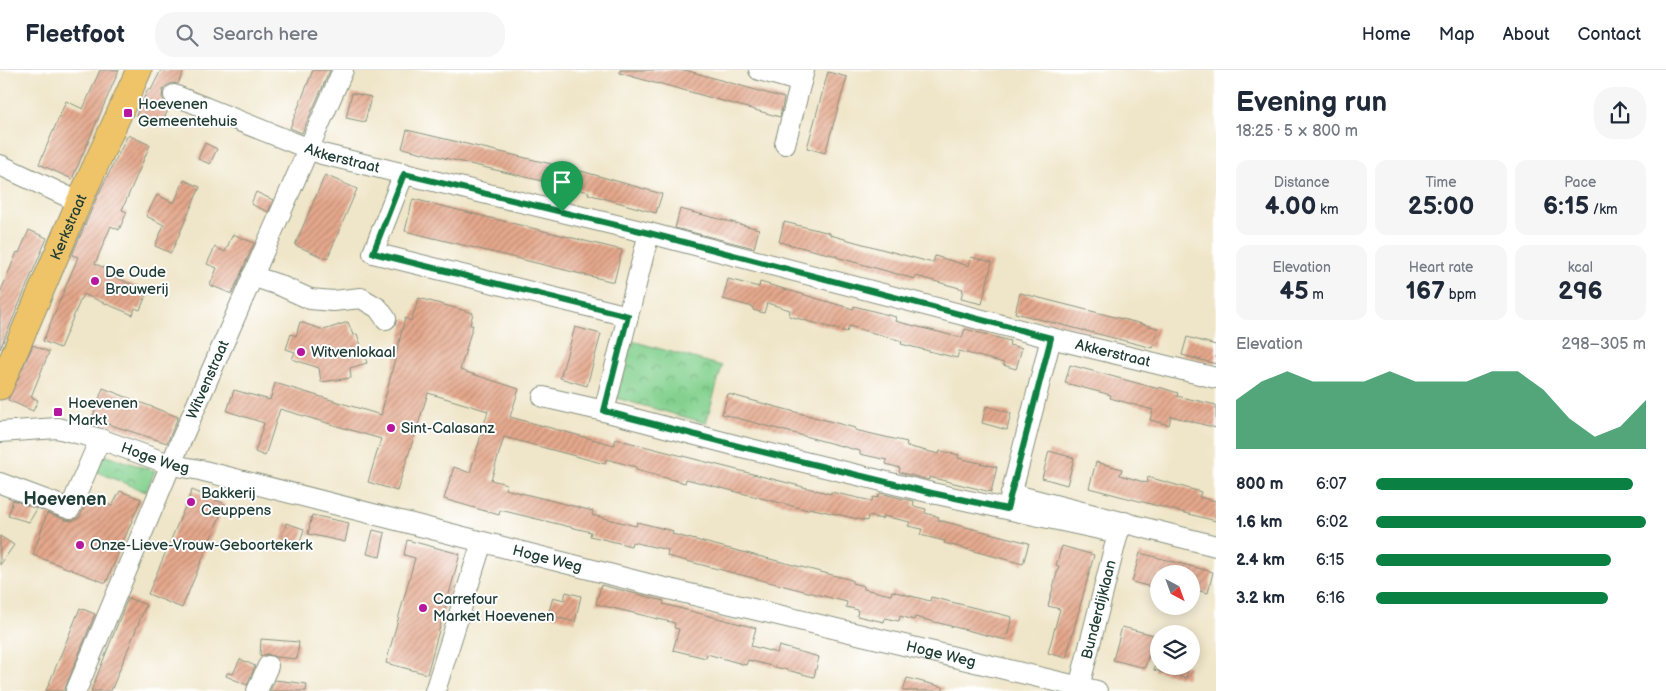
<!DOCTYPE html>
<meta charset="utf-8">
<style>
body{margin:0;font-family:"Balsamiq Sans",sans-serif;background:#f6f6f7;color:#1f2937;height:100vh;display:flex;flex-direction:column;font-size:19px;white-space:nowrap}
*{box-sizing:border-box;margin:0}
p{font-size:16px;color:#747a83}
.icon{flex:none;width:28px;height:28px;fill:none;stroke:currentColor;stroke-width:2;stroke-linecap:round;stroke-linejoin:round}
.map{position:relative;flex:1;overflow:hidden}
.sheet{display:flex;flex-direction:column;background:#fff;width:450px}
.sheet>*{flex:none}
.needle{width:32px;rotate:139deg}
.fabs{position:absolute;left:1150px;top:495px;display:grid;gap:10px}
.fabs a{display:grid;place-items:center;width:50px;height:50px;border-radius:50%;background:#fff;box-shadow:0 2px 12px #0003;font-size:25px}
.pin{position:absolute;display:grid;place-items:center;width:42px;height:42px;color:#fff;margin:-51px -21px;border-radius:50% 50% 50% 0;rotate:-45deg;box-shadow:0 0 5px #0007}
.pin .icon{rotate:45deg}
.round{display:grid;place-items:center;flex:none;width:52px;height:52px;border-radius:20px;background:#f6f6f7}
.overview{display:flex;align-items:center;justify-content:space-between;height:85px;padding:0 20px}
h1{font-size:28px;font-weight:800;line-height:38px}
.metrics{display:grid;grid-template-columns:repeat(3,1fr);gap:8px;height:85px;padding:5px 20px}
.metrics div{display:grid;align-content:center;border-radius:12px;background:#f6f6f7;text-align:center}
.metrics b{font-size:25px;font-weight:800}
.metrics small{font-size:14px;font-weight:400}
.metrics p{font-size:14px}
.chart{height:140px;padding:10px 20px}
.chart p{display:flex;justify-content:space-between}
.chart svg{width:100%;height:90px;margin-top:5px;fill:#0b8043;opacity:.7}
ul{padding:0 20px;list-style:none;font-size:16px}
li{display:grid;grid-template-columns:80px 60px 1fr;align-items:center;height:38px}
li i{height:12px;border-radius:6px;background:#0b8043}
header{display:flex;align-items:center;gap:30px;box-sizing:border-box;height:70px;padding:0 25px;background:#fff;border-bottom:1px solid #e0e1e3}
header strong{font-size:24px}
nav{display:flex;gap:28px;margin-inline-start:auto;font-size:18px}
.search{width:350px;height:45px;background:#f6f6f7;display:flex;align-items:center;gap:12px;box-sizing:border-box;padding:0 18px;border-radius:20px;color:#747a83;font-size:19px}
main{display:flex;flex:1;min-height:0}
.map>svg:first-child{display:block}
.park{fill:url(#park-crowns);stroke:#528762}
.building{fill:url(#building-hatch)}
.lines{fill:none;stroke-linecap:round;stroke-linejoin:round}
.minor-casing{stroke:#87917e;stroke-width:22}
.major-casing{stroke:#87917e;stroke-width:27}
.minor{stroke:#fff;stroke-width:20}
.major{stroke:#efc469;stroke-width:25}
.route-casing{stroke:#fff;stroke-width:10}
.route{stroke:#0b8043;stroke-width:6}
.poi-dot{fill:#b5179e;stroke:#fff;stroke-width:2}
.labels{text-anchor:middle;stroke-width:4;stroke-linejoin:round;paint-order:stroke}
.poi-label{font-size:15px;fill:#1f3d34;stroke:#fff;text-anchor:start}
.street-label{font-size:15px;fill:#1f3d34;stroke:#fff}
.quarter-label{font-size:18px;font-weight:bold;fill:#1f3d34;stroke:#fff}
</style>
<header>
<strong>Fleetfoot</strong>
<div class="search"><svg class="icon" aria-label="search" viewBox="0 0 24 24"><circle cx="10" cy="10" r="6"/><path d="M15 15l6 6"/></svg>Search here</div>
<nav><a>Home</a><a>Map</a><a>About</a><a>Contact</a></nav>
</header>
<main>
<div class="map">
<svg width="1216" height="621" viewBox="0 0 1216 621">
<defs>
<pattern id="park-crowns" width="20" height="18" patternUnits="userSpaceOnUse" patternTransform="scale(1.25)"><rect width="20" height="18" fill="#84d18f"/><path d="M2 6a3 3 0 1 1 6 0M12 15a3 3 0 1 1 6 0" fill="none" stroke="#6bab76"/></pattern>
<pattern id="building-hatch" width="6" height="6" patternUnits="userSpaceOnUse" patternTransform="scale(1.25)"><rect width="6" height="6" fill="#e5a88c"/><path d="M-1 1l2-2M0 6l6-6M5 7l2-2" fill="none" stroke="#b98a73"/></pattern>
</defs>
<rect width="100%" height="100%" fill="#fff"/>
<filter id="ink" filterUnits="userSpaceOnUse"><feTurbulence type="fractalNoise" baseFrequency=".02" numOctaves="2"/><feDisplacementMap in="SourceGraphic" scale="10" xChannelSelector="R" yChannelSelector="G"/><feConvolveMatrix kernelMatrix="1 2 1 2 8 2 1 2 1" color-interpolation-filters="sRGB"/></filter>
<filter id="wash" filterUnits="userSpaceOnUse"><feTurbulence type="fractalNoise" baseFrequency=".0096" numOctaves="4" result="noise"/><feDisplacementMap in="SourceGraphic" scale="20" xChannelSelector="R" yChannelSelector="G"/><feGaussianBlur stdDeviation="1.12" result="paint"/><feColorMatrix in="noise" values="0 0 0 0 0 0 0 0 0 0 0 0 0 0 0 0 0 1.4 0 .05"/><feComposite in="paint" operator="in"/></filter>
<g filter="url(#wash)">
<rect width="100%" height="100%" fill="#efe5c8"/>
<g class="park">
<path d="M632,271L722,296L706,353L616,328Z"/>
<path d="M104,385L155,401L146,422L95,401Z"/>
</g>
<g id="blocks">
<g class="building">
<path d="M100,0H119L72,109L39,94L66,31L83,39Z"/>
<path d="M161,0H184L178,14L172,13L166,16L163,20L162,27L165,33L170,36L160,57L136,45L148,19L151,20Z"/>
<path d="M313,0H330L302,63L290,58Z"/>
<path d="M620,0H685L784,28L780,47L658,13V14L620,3Z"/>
<path d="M828,2L847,7L825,83L807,78Z"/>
<path d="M352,23L371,27L365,52L346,48Z"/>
<path d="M407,60L581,101L662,124L656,143L588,124L589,122L402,78Z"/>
<path d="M128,65L150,75L122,140L127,142L119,160L111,156L95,194L108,199L107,204L148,221L140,240L135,238L133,245L83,224L60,278L43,271L78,187L72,185L97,127Z"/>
<path d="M205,73L217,79L210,94L198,89Z"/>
<path d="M325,105L357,119L327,189L295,175Z"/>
<path d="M184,110L200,117L171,183L155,176L164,155L146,146L157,125L174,133Z"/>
<path d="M256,122L273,130L268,142L251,134Z"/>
<path d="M413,129L622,180L614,212L405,161Z"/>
<path d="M680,139L759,159L754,178L675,158Z"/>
<path d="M784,152L830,163V165L933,193L935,186L969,196L971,187L992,192L982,234L961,229L963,219L916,206L915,209L836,187L837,186L779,172Z"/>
<path d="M29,160L47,168L0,279V223L17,182L19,183Z"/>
<path d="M233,164L254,173L232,224L210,215L217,198L207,194L215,177L225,182Z"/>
<path d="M728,209L759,217L760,212L853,239L854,236L896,247L895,251L962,268L965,259L1010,271L1009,275L1022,278L1016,299L1003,295L1004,293L959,281L957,288L901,274L902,271L849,256L847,262L789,246L790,240L767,233L764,243L753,240V237L723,229Z"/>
<path d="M1020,223L1158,258L1153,278L1015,243Z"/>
<path d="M419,228L473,243L470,255H473L460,300L519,319L510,347L614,375L616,369L831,424V422L872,431L873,427L878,428L880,423L900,428L914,431L913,436L926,439L925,443L939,447L938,450L1029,473L1023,494L944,473L945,471L920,465L922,459L908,456L910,452L883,446L882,449L868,446L867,451L809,438L808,440L686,409L685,413L636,400V397L606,389L605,394L504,367L491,410L507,414L505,419L593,441L592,445L636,456L637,452L673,461L672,464L852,510V513L864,516V519L891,525L892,521L930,531L931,527L1012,547L1006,570L915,547L914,550L900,546L899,551L885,548L884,552L857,546L858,540L846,537L847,532L667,486L668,480L632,472L631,476L590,466L591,462L500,440L499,445L444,429L454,397L470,403L488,341L428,323L397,421L368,412L381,369L280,339L265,386L255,382L264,353L227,341L234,320L270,330L275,313L381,345L405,248L411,251Z"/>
<path d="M300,252L324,260L348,252L353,265L357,264L367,293L350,298L351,308L321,312L319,298L292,289L295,282L286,279L291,264L296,266Z"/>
<path d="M575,257L601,264L587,316L560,308Z"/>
<path d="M1187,267L1216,275V294L1182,285Z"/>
<path d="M33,275L49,282L31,327L38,330L33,341L8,330Z"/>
<path d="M1070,295L1159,319V317L1178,323L1177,326L1216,335V358L1171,346L1169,355L1150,350L1153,340L1110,328L1111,325L1065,313Z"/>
<path d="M103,318L178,347L167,373L92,349Z"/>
<path d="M728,324L855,358V360L907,372L906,376L939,384L940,381L959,385L958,388L997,397L991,422L929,407V410L899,402L900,398L886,394L887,390L860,384V381L722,344Z"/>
<path d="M986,336L1011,343L1007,360L982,353Z"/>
<path d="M1049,381L1074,388L1067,415L1042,408Z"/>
<path d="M1096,392L1122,399L1120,405L1147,413L1148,407L1201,422L1199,427L1216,431V451L1089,418Z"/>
<path d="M192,420L225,434L182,538L148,524Z"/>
<path d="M120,421L141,429L106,513L33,485L47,443L66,450L72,451L79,448L90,427L112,436Z"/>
<path d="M13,430L37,439L29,452L8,446Z"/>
<path d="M312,445L349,453L345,472L308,464Z"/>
<path d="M286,453L304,459L299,476L281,471Z"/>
<path d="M373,460L385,463L380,487L367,484Z"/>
<path d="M0,466L14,475L0,495Z"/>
<path d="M407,470L460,484L427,604L386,593L415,488L404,485Z"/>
<path d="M1062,476L1094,485L1066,588L1048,583L1060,539L1048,536L1059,496L1056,495Z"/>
<path d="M1140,483L1213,502L1208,523L1191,519V504H1159V519L1132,512Z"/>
<path d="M601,515L664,531L663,534L756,558L751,576L777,583L779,576L819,587L814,607L748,590L746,595L707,584L706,588L673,580L679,559L674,558L675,553L596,534Z"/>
<path d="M566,522L581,526L575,552L548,545L553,527L564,530Z"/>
<path d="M128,528L146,535L111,621H91Z"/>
<path d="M80,538L95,544L64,621H46Z"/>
<path d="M1122,557L1154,565L1145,598L1113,590Z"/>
<path d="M261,569L299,572L297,589L276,587L267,584L260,586Z"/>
<path d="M240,589L255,596L247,615L226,606L227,603L233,604Z"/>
<path d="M1155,596H1189L1186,608L1154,600Z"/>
<path d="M907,608L943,617V621H903Z"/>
<path d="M275,610L307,614L306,621H270Z"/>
</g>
</g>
</g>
<g filter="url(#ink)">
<use href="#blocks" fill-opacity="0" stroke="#87917e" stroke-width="1"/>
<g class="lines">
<defs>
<g id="minor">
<path d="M759,0L801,12"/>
<path id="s1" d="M174,25L322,84L649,163L1051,268L1216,308"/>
<path d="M785,74L804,0"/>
<path d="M0,95L79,132"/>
<path d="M404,103L373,183L628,246"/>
<path d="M649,163L604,341L742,377L932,423L1118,463"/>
<path d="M252,206L279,215L310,229L333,231L361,228L378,238L386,249"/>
<path d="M543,327L604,341"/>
<path id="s2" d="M0,362L57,358L100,369L172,395L200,400L656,516L1097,621"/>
<path d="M0,413L70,439L100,369"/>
<path d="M1011,424L1216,476"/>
<path d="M1008,437L1051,268"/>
<path id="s3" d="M1079,617L1118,463L1125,452"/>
<path id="s4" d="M76,621L182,368L343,0"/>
<path d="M257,621L268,596"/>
<path d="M435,621L482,472"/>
</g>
<g id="major">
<path id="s5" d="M0,317L79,132L139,0"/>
</g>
</defs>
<use href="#minor" class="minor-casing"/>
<use href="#major" class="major-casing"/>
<use href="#minor" class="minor"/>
<use href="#major" class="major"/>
</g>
</g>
<g class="lines" filter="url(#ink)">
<defs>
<path id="route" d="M404,104L649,163L1051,268L1007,439L932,423L742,377L604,341L628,246L373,183Z"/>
</defs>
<use href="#route" class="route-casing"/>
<use href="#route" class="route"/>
</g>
<g class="poi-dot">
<rect x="123" y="38" width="10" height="10" rx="2.5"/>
<circle cx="95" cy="211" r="5"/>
<circle cx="301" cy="282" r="5"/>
<rect x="53" y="337" width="10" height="10" rx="2.5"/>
<circle cx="391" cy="358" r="5"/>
<circle cx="191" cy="432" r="5"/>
<circle cx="80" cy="475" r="5"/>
<circle cx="423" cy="538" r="5"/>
</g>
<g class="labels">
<g class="poi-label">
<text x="138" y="39">Hoevenen<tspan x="138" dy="17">Gemeentehuis</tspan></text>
<text x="105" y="207">De Oude<tspan x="105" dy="17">Brouwerij</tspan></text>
<text x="311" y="287">Witvenlokaal</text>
<text x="68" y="338">Hoevenen<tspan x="68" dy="17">Markt</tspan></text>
<text x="401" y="363">Sint-Calasanz</text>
<text x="201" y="428">Bakkerij<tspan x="201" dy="17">Ceuppens</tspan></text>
<text x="90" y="480">Onze-Lieve-Vrouw-Geboortekerk</text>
<text x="433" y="534">Carrefour<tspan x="433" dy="17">Market Hoevenen</tspan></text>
</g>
<g class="street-label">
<text dy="5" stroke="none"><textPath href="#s1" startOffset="180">Akkerstraat</textPath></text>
<text dy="5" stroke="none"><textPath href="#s5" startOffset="174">Kerkstraat</textPath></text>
<text dy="5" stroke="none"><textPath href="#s1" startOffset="975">Akkerstraat</textPath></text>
<text dy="5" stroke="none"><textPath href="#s4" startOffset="338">Witvenstraat</textPath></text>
<text dy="5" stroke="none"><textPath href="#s2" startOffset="160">Hoge Weg</textPath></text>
<text dy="5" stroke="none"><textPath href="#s2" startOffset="565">Hoge Weg</textPath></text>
<text dy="5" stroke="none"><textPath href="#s3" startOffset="80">Bunderdijklaan</textPath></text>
<text dy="5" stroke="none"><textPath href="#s2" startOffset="970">Hoge Weg</textPath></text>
</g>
<g class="quarter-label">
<text x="65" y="435">Hoevenen</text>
</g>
</g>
</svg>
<div class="fabs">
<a><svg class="needle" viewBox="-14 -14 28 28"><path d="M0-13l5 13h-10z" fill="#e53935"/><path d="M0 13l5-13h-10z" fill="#747a83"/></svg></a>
<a><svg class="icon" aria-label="layers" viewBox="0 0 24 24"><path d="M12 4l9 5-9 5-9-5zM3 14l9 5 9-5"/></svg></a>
</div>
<div class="pin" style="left:562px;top:142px;background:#1e9e55"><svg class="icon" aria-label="arrive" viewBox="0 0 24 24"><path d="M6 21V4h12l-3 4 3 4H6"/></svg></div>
</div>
<section class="sheet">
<div class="overview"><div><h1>Evening run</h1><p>18:25 · 5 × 800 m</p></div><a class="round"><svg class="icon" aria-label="share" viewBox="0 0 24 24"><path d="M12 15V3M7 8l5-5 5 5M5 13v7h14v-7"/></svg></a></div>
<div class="metrics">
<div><p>Distance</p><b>4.00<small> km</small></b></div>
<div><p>Time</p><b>25:00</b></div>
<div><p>Pace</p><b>6:15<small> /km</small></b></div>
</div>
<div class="metrics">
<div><p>Elevation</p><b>45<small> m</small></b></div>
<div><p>Heart rate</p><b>167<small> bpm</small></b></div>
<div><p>kcal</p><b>296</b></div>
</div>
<div class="chart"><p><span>Elevation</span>298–305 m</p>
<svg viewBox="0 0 160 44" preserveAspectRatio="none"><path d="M0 44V20L10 11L20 6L30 11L40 11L50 11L60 6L70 11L80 11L90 11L100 6L110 6L120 15L130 29L140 38L150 33L160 20V44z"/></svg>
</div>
<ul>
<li><b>800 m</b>6:07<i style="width:95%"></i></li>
<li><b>1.6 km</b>6:02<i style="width:100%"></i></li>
<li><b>2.4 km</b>6:15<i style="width:87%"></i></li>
<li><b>3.2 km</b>6:16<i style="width:86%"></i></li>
</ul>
</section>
</main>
